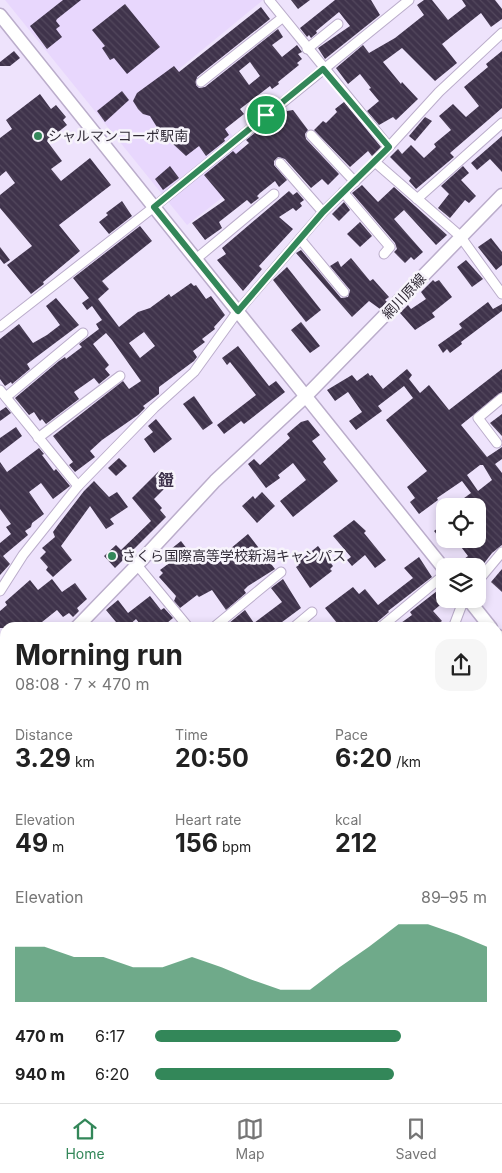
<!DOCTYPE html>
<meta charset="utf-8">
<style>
body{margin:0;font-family:Inter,"Noto Sans JP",sans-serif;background:#f6f6f6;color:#222;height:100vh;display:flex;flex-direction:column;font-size:19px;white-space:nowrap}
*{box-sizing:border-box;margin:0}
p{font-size:16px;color:#767676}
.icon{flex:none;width:28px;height:28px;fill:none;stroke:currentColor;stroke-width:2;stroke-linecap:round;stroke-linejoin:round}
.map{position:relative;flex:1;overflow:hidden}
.sheet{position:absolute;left:0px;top:622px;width:502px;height:481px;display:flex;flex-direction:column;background:#fff;border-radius:15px 15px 0 0;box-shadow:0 2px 8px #0003}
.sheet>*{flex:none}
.tools{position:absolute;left:436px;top:498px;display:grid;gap:10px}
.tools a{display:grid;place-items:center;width:50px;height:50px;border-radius:10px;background:#fff;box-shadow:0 2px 8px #0003;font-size:25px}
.pin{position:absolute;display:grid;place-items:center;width:42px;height:42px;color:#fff;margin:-21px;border:2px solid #fff;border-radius:50%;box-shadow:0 1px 5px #0007}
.round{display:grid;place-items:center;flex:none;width:52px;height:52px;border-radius:15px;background:#f6f6f6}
.overview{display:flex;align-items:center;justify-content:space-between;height:85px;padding:0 15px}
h1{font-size:28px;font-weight:700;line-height:38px}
.metrics{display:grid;grid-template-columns:repeat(3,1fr);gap:8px;height:85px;padding:5px 15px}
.metrics div{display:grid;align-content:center}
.metrics b{font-size:25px;font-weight:700}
.metrics small{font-size:14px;font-weight:400}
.metrics p{font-size:14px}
.chart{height:140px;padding:10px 15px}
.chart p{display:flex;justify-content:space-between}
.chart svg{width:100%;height:90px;margin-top:5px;fill:#338759;opacity:.7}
ul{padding:0 15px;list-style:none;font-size:16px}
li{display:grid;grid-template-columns:80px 60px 1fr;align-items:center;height:38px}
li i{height:12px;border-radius:6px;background:#338759}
.menu{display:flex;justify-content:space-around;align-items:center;height:70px;border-top:1px solid #e0e0e0;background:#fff;font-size:14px;color:#767676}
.menu a{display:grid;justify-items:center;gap:2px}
.menu .active{color:#338759}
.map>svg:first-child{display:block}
.built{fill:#e8d7fd}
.building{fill:url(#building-back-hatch);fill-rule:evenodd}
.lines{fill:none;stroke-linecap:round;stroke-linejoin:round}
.street-casing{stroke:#bbadcb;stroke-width:11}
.secondary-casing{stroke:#bbadcb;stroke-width:15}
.street{stroke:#fff;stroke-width:9}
.secondary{stroke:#fff;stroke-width:12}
.route-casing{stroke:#fff;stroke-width:10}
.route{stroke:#338759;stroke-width:6}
.poi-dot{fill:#338759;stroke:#f7f4fb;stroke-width:2}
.labels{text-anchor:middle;stroke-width:5;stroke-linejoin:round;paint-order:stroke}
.poi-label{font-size:14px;fill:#322c38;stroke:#f7f4fb;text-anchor:start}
.street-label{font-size:14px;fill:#322c38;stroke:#f7f4fb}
.quarter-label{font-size:16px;font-weight:bold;fill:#3b2f48;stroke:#f7f4fb}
</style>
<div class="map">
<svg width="502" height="1103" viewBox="0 0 502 1103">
<defs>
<pattern id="building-back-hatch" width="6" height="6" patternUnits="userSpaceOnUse" patternTransform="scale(1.25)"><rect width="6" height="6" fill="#3f334b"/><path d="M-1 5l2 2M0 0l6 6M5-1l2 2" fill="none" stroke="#53485d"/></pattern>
</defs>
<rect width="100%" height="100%" fill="#eee3fc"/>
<g class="built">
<path d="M5,0H263L179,69L259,169L187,225Z"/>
<path d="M0,760L5,766V1021L0,1025Z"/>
</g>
<g class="building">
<path d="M63,0H81L57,19L56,21L60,26L56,29L62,37L47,49L30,26Z"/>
<path d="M291,0H310L298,9Z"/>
<path d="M335,0H371L380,15L325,59L318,48L350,26L339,12L316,31L317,33L311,38L309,35L307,37L300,28Z"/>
<path d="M424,0H432L448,20L466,6L462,0H495L502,9V19L491,27L481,13L442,44L457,63L435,81L402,48L383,62L401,84L402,82L418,99L396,120L393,117L379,125L367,111L379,101L369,89L371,88L360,74L348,84L336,68L363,45L369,53L395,38L424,15L417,5Z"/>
<path d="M125,4L160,47L127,74L114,58L110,60L102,48L105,46L92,30Z"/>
<path d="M261,7L270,19L197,77L196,85L199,88L205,87L278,29L283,37L272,45L282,57L297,45L302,52L298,54L302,59L297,63L299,65L278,82L279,84L272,89L270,86L240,109L244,114L225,129L229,135L224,139L225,141L206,156L199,146L186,156L160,132L150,116L143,114L138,109L133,101L137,93L174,66L179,72ZM250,62L260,76L249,85L239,71Z"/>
<path d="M14,51L20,58L10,66H0V62Z"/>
<path d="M502,51V108L450,153L454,157L416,189L409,181L411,178L390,157L398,149L402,154L411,145L424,158L436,147L434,144L451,130L439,116L453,104L466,117L479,106L464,87L488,67L486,64Z"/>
<path d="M122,91L129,100L105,122L97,111Z"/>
<path d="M40,94L51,109L56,105L66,117L63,120L67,125L47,141L62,161L51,169L61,181L90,158L111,185L59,225L80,251L43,282L44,284L31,294L7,265L32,246L0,208V195L15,183L6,171L0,176V138L12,129L6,120Z"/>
<path d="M344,102L381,147L372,156L368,151L350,167L314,130L323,121L326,123L337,112L335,109Z"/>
<path d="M285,109L287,111L293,110L308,130L305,134L306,139L339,174L328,185L322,179L311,188L285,159L278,157L274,161V165L287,180L279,187L275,181L260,193L257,196L259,198L251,204L247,200L219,222L222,228L205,240L192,223L225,200L204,175L233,151L236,154L249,143L246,140Z"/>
<path d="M425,117L432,121L415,141L409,136Z"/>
<path d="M502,136V172L490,159L477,170L471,163Z"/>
<path d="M170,166L179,178L163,190L155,179Z"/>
<path d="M463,166L469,173L461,180L476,196L469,203L465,200L450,218L438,208L449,194L441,186Z"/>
<path d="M362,185L378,202L394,187L447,235L436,245L404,210L394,219L423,252L414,260L411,257L405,263L394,252L397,249L395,243L352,193Z"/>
<path d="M289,191L293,195L297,192L304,200L300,203L302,206L296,211L293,208L279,217L293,229L259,266L262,269L243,291L217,260L226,254L222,248Z"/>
<path d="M122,201L132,216L109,234L99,222L108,215L106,213Z"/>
<path d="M344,202L350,210L339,221L332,214Z"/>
<path d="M360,222L372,236L360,247L347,234Z"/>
<path d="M140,226L152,241L102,281L109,289L98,299L119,327L138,312L150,308L169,294L171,297L191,283L194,286L196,285L206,299L211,296L225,315L214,327L215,329L202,339L205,342L193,351L197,357L194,361L159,387V394L143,406L145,408L138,415L102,440L90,451L95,457L75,472L69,465L73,462L53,436L123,381L129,389L141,381L112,340L106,333L93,344L109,365L105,369L110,375L99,384L94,378L74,392L79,399L46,424L42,419L40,421L34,412L29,415L15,398L59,361L65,357L66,359L82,347L79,344L99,329L96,324L102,320L92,306L87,310L82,303L89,298L73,278ZM144,332L155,346L140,358L129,343Z"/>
<path d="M491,238L502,252V265L496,270L478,247Z"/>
<path d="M0,247L10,260L4,264L0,259Z"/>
<path d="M301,250L341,298L348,297L350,290L330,266L338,261L341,267L351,258L370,281L373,279L389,297L385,300L387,302L380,309L369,301L352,317L296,253Z"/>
<path d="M466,260L483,279L472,287L457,267Z"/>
<path d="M287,267L321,310L306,322L273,280Z"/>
<path d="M433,280L435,282L439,280L452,297L432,313L435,317L415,330L400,313L408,305L411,309L426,299L421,292Z"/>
<path d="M56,298L79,325L27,364L30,369L12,384L11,382L5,386L0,379V339L19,324L33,343L47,335L60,325L46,306Z"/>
<path d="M488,302L493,309L502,304V311L461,342L462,344L450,353L447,349L443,353L438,345L462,328L459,324Z"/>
<path d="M301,322L320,346L310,353L291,330Z"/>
<path d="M238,346L269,386L276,381L285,392L244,424L241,421L224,434L217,425L256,395L230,362L227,365L222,358Z"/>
<path d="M407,369L412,375L409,379L420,393L429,385L449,410L502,369V392L461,425L487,457L502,447V459L495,464L502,473V545L492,553L482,566H455L468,556L455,539H478V506H464L460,501L471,493L462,481L437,498L438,500L419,514L410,502L415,498L407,487L427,471L386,420L413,398L404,386L378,406L382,411L356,430L349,421L362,412L348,392L335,401L327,390L352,375L357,381L368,373L370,376L372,375L383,389ZM480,465H483L492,480L478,491L467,475Z"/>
<path d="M194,396L213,423L203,430L183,404Z"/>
<path d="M6,407L11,413L0,421V411Z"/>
<path d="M502,414V436L490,423Z"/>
<path d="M156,419L172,439L154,453L144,439L153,432L148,426Z"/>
<path d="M308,420L320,435L312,441L326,459L323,462L338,481L293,517L280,501L306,480L293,463L278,475L280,478L266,488L248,464L254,459L260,465L290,438L287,434L295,427L301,422Z"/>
<path d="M16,427L22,436L0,453V438Z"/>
<path d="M39,448L44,454L42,455L54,471L56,469L70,486L53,499L41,483L29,492L44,514L32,523L31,527L25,531L28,535L3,556L10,564L0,575V543L11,534L6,527L11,524L0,509V462L7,472Z"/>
<path d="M119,458L127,466L116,476L108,468Z"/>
<path d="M160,470L172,481L154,499L162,508L160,510L166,517L115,568L104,556L116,545L121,550L151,521L132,498Z"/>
<path d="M94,481L109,497L117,492L128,507L110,519L114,524L106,529L90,506L61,546L72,560L53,577L46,570L48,567L40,558L46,552L42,548L55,537L53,532L58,525L84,491Z"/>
<path d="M262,492L275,506L257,523L242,506L253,496L255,499Z"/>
<path d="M354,520L366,531L364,533L386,560L375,568L365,555L352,566L347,560L351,557L333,536Z"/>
<path d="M445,523V545L434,531Z"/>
<path d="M248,534L275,569L248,586L244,590L246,593L226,610L212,590L199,597L197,595L180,608L174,601L176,596L159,577L163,573L160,570L172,561L166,553L181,541L197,562L209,554L217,564L232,552L230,549Z"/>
<path d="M318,546L333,566L330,569L332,571L310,588L296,567L299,565L297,563Z"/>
<path d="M419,557L432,577L388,611L389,612L370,628H341L325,608L353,587L359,594L365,589L378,605L413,578L404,568Z"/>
<path d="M502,569V592L491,582Z"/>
<path d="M52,579L62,592L75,583L87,599L77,608L79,611L73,617L69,613L63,617L57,610L42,622L46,628H0V611L7,605L5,602L30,580L38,590Z"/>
<path d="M283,579L301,608L274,628H223L245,610L254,623L282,602L271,588Z"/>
<path d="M437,591L446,600L433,611L442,621L438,624L441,628H394L412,615L410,612Z"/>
<path d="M150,596L161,610L164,608L173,618L161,628H143L136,619L126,628H121L106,610L118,600L128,613Z"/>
</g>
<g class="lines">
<defs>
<g id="street">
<path d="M269,0L389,147"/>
<path d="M307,49L338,24"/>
<path d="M201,82L282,18"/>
<path d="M311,135L355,182"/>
<path d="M375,162L460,236L502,294"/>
<path d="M280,163L323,212"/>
<path d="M343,192L390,247L384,254"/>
<path d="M417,199L502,123"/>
<path d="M300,239L344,292"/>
<path d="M196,259L274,194"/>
<path d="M0,327L154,207L409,0"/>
<path d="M0,390L78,486"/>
<path d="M6,397L83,333"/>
<path d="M38,438L120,376"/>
<path d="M497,443L478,418L502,398"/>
<path d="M137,565L189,628"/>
<path d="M478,581L502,552"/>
<path d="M0,591L23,555L78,486L154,408L194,372L238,311L323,212L375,162L439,92L502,33"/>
<path d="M213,628L281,572"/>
<path d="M293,628L312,612"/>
<path d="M380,628L445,574"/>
<path d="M453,628L464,599"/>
<path d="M498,712L502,711"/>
<path d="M0,755L5,761"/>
<path d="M498,1010L502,1016"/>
<path d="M0,1073L5,1069"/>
<path d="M282,1099L286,1103"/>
</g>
<g id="secondary">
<path d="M0,15L445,570"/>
<path d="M468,599L491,628"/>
<path d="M76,628L137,565L215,481L306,396L502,195"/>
<path d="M498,636L502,641"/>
<path d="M0,704L5,699"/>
<path d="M498,818L502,813"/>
<path d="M195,1103L200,1099"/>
</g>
</defs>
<use href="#street" class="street-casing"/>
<use href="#secondary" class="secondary-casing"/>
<use href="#street" class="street"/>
<use href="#secondary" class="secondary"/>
</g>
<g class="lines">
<defs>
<path id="route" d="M323,69L389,147L323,212L238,311L154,207Z"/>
</defs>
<use href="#route" class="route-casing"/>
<use href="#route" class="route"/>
</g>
<g class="poi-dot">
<circle cx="38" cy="136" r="5"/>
<circle cx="112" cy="556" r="5"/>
</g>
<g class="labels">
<g class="poi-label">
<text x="48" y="141">シャルマンコーポ駅南</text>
<text x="122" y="561">さくら国際高等学校新潟キャンパス</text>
</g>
<g class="street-label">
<text transform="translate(404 296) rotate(-47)" y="5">網川原線</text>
</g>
<g class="quarter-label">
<text x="166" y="486">鐙</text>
</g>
</g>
</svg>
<div class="tools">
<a><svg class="icon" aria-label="locate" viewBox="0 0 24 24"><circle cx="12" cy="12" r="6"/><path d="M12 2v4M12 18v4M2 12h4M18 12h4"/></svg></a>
<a><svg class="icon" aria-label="layers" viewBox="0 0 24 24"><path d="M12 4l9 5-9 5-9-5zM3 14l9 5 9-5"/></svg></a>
</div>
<div class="pin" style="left:266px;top:115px;background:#1e9e55"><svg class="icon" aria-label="arrive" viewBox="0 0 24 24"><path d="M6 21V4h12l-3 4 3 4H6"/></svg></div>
<section class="sheet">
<div class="overview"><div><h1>Morning run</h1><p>08:08 · 7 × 470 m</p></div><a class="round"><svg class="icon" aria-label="share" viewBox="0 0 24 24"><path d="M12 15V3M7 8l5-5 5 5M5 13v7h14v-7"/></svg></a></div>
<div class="metrics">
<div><p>Distance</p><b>3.29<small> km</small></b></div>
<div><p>Time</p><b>20:50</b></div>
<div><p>Pace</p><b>6:20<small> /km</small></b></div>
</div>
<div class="metrics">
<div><p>Elevation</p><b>49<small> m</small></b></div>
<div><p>Heart rate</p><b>156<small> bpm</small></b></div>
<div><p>kcal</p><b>212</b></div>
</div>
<div class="chart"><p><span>Elevation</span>89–95 m</p>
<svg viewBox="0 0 160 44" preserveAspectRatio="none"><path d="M0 44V17L10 17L20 22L30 22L40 27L50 27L60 22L70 27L80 33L90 38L100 38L110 27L120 17L130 6L140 6L150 11L160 17V44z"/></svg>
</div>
<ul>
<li><b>470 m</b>6:17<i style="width:74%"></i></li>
<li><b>940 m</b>6:20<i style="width:72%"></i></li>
</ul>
</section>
</div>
<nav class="menu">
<a class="active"><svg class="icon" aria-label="home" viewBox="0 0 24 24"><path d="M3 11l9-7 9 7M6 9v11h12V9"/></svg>Home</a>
<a><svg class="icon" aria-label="map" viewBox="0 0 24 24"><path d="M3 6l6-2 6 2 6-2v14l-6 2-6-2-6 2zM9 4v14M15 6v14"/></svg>Map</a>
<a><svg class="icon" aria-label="saved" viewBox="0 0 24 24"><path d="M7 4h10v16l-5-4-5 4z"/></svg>Saved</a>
</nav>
